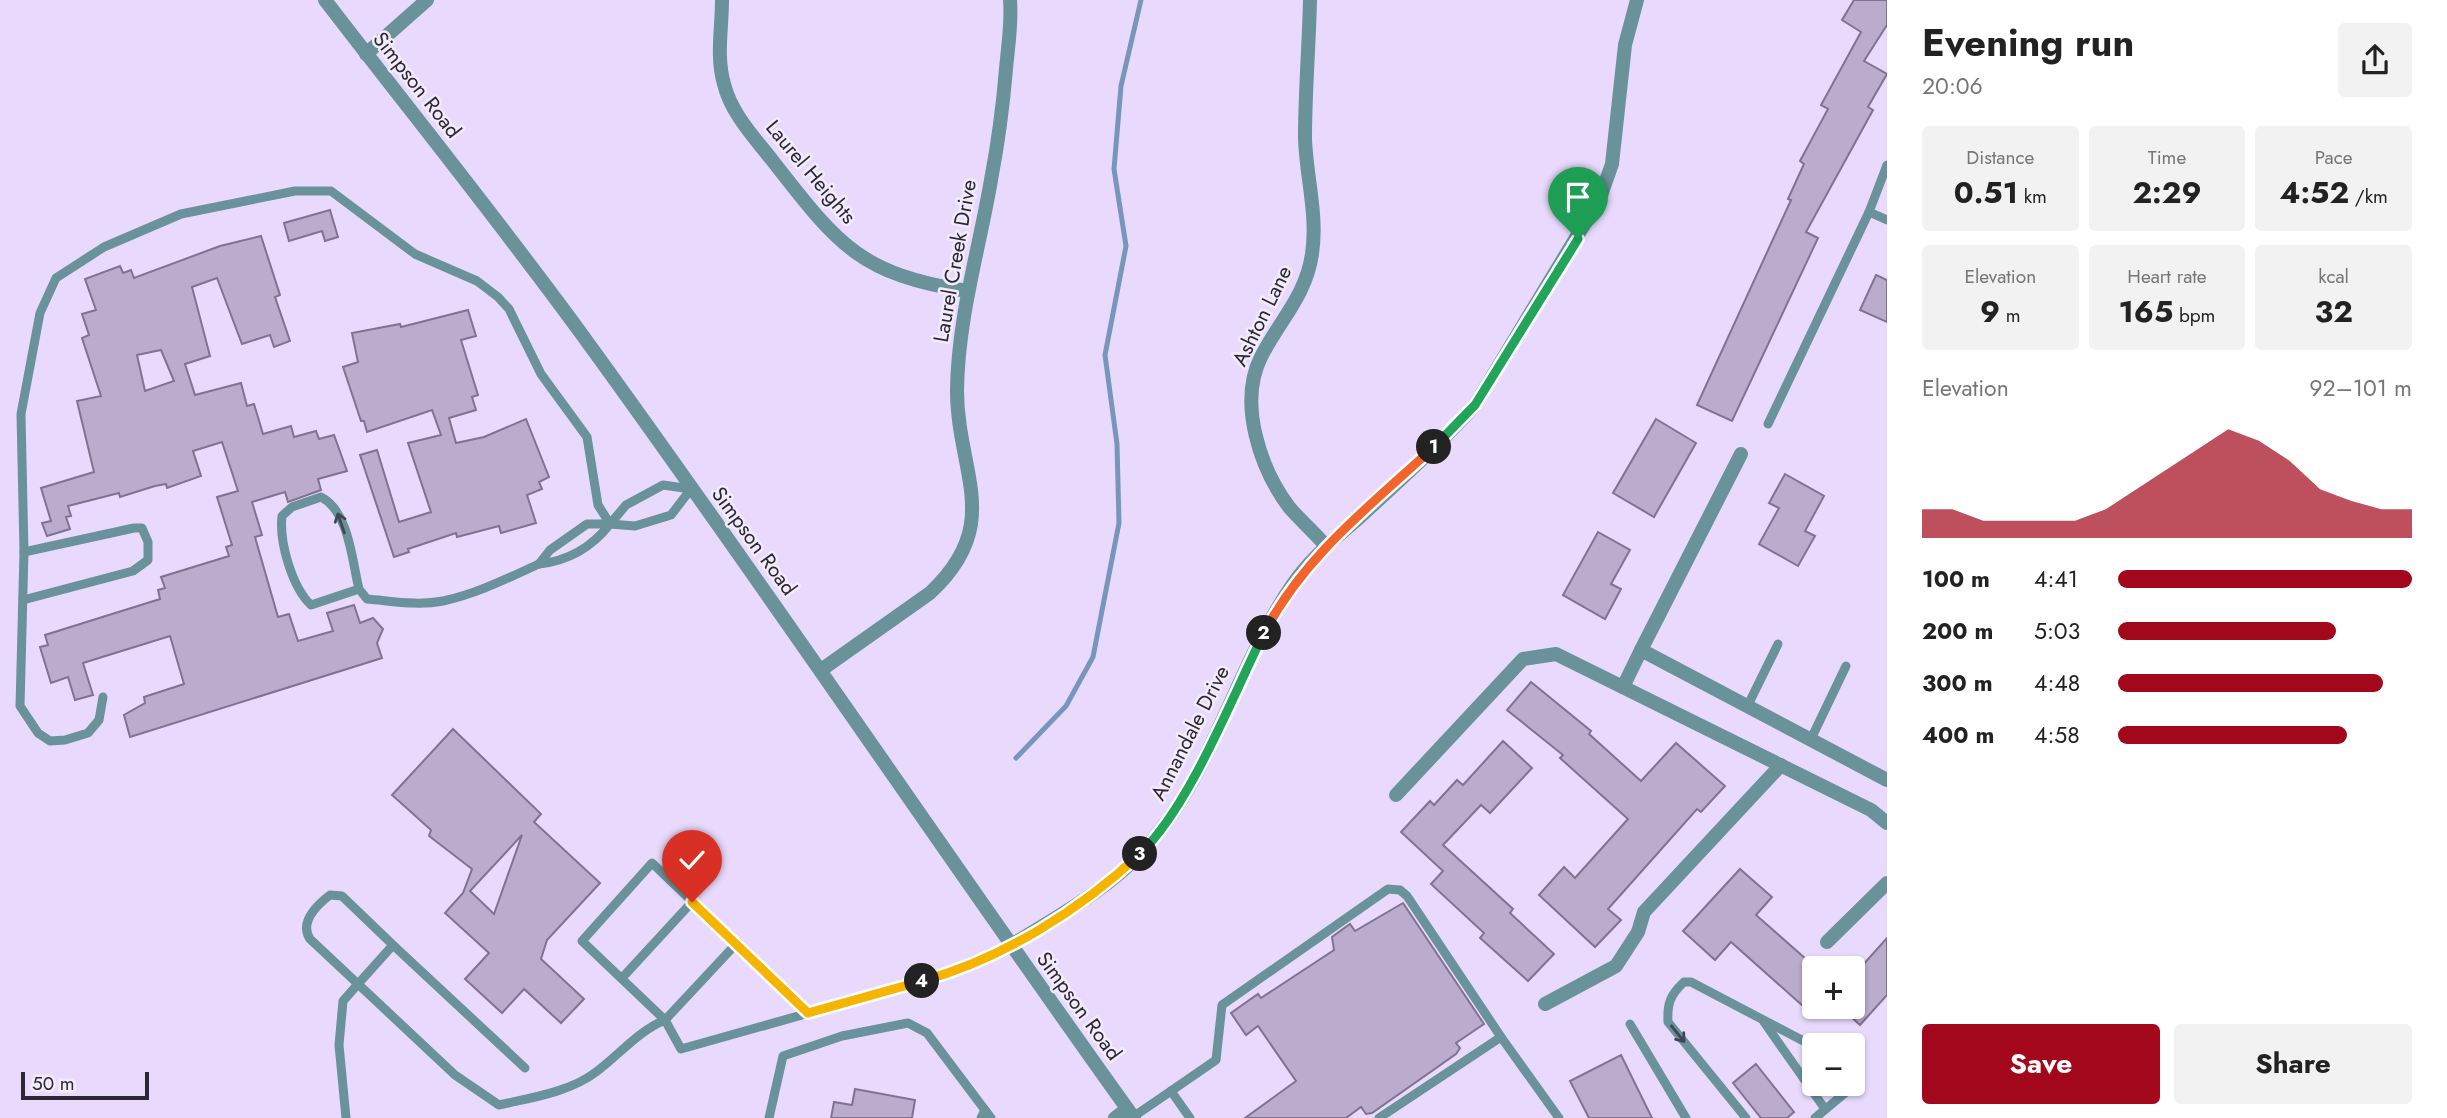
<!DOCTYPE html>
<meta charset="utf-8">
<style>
body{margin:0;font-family:Jost,sans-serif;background:#f2f2f2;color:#222;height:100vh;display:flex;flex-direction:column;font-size:26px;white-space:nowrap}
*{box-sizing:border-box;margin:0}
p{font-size:23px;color:#767676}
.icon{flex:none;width:38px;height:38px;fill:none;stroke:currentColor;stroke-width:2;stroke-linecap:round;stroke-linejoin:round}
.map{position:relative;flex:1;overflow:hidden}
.panel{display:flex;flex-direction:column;background:#fff;width:560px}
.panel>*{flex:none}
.tools{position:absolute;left:1802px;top:956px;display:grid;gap:14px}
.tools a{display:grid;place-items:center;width:63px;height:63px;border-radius:7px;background:#fff;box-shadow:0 2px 5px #0004;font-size:35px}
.scale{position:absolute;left:21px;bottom:18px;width:128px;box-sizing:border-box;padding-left:7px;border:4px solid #2d2734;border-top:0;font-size:19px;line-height:24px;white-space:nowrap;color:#2d2734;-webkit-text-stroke:5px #f2ecfa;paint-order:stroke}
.pin{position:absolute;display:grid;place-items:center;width:60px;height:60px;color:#fff;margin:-72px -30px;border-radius:50% 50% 50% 0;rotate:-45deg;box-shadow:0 0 7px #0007}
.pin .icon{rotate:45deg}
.km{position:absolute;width:35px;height:35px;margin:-18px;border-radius:50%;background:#222;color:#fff;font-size:19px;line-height:35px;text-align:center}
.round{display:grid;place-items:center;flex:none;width:74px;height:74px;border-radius:7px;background:#f2f2f2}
.head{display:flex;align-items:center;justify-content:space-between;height:119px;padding:0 35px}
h1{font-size:38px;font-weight:700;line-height:52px}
.metrics{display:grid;grid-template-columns:repeat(3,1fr);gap:10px;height:119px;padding:7px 35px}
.metrics div{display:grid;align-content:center;border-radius:7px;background:#f2f2f2;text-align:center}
.metrics b{font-size:30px;font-weight:700}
.metrics small{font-size:19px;font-weight:400}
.metrics p{font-size:19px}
.chart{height:196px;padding:14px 35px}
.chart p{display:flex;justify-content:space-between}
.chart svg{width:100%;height:126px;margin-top:7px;fill:#a3071b;opacity:.7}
.action{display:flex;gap:14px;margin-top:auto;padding:14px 35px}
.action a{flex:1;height:80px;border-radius:7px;background:#a3071b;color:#fff;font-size:28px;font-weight:700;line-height:80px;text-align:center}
.action a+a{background:#f2f2f2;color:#222}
ul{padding:0 35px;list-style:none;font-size:23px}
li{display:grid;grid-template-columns:112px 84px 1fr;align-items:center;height:52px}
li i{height:18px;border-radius:9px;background:#a3071b}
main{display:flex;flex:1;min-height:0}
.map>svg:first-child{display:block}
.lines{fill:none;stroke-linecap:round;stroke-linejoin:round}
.stream{stroke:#7896bb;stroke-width:5}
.building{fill:#bbaccd;stroke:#807291;stroke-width:2;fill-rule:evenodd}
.service{stroke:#69929b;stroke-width:9}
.minor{stroke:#69929b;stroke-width:14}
.tertiary{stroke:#69929b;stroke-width:14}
.oneway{stroke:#3f4753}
.split-1-casing{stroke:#fff;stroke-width:14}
.split-2-casing{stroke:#fff;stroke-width:14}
.split-3-casing{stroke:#fff;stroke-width:14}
.split-4-casing{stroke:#fff;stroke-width:14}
.split-5-casing{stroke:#fff;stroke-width:14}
.split-1{stroke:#22a559;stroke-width:9}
.split-2{stroke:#f0652b;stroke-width:9}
.split-3{stroke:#22a559;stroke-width:9}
.split-4{stroke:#f5b400;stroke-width:9}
.split-5{stroke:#f5b400;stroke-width:9}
.labels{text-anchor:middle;stroke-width:5;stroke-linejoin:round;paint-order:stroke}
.street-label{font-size:21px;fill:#2d2734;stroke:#f2ecfa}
</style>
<main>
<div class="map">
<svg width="1887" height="1118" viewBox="0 0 1887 1118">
<rect width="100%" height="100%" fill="#e9dafd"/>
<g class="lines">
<path class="stream" d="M1016,758L1066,706L1093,657L1119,523L1117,444L1105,355L1126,246L1114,169L1121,86L1141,0"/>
</g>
<g class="building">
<path d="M1854,0H1887V25L1864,61L1887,74L1868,107L1873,110L1806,232L1818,238L1732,421L1697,405L1791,200L1788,199L1804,164L1800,161L1828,109L1821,105L1861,32L1842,20Z"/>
<path d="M330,210L338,237L325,241L322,231L289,241L284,223Z"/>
<path d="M261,236L280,295L275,297L290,341L274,347L270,335L242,344L217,278L192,287L210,356L185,364L195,395L241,383L247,406L254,404L263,434L291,426L294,437L316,431L319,439L334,435L347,471L318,479L321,490L288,502L285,492L252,502L262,535L255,537L278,617L289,614L298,641L333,631L327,613L354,605L360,623L373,618L383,629L377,643L382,658L130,737L124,715L145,703L144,697L184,684L170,636L83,663L93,695L75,700L68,677L51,683L40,647L48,645L45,635L160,599L158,590L165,588L161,577L229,556L226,547L232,545L217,497L238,491L222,442L193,451L201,476L167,488L166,484L155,486L120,497L119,493L68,506L71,516L66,517L70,529L47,536L42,523L51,521L41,488L94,472L77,401L101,396L82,338L89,335L82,314L96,310L85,279L120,266L123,273L131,270L134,278L220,246ZM161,350L174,381L145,391L137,355Z"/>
<path d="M1876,275L1887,280V322L1860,310Z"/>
<path d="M468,310L476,336L461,340L478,395L472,397L476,410L449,418L456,443L484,437L526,419L549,477L539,482L542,489L527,495L536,523L501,533L499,526L457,537L456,533L408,549L409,552L394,557L360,455L377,450L399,522L431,512L408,443L441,435L432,410L367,432L364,421H361L343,367L358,362L352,333L400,324L401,327Z"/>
<path d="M1656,419L1696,443L1654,517L1613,493Z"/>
<path d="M1785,474L1824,496L1805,531L1815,536L1798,566L1759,544L1779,508L1769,503Z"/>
<path d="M1598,532L1630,550L1611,584L1621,589L1605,619L1563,595Z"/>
<path d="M1531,682L1591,731L1589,734L1641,781L1676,743L1725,786L1701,812L1697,809L1608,909L1621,920L1595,947L1539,895L1564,867L1575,878L1628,819L1560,758L1563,755L1507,710Z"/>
<path d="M453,729L541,814L534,822L600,883L547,940L541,959L584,999L561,1023L524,989L502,1013L465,979L489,953L445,913L463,893L472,869L429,836L431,830L392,795ZM522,835L494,914L470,891Z"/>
<path d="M1503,741L1532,768L1490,813L1481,805L1443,845L1513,909L1510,913L1554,954L1528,981L1480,938L1484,933L1431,884L1443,871L1401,832L1430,801L1434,805L1457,780L1463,785Z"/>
<path d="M1740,869L1772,897L1756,915L1815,967V993L1803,1006L1731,942L1715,960L1683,931Z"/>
<path d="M1403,903L1484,1024L1456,1043L1460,1048L1456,1054L1372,1113L1366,1114L1361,1107L1346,1118H1245L1296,1081L1258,1026L1246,1035L1231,1013L1258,994L1261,998L1334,950L1332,937L1350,924L1355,931Z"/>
<path d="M1887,938V995L1860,1025L1839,1006H1853V976Z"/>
<path d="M1621,1055L1652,1118H1589L1570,1081Z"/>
<path d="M1756,1064L1794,1112L1787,1118H1761L1733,1083Z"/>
<path d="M855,1089L915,1100L912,1118H831L834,1102L852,1105Z"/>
</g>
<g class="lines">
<g class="service">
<path d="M1869,212L1887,220"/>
<path d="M1768,424L1869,212L1887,165"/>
<path d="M663,485L691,489L671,515L635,526L610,524L626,505Z"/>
<path d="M587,524H610C592,547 568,561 539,564L550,550Z"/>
<path d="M359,589L311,605C292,587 279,542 282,516L292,507L321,497C349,511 352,561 359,589L367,599C392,601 418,606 443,601C476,594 508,578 539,564"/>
<path d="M23,600L133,571L148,560V542L142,528H134L24,552"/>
<path d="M103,697L99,720L88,733L65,740L50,741L38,733L20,706L24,552L21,414L40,313L56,278L104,247L181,214L295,191H331L415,254L477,281L498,297L509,309L541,374L587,437L598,505L610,524"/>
<path d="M1747,707L1778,644"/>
<path d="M1810,741L1846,666"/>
<path d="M736,944L665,1020L582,941L652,863L809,1013"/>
<path d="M393,945L342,896L330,895C317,905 299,922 310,939L358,984L393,945L525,1068"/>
<path d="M622,978L692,902"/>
<path d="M1764,1022L1825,1109"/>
<path d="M1630,1024L1686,1118"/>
<path d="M1171,1091L1216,1060L1222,1005L1388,889L1400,890L1407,896L1501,1037"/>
<path d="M1133,1117L1171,1091L1190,1118"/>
<path d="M346,1118L339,1045L343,1001L358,984L455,1075L499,1105C530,1098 570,1092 596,1072C619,1055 638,1031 665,1020L681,1049L944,975L1010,946"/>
<path d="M769,1118L783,1056L842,1036L908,1023L927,1033L985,1110"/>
<path d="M981,1118L985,1110L991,1118"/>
<path d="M1379,1118L1501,1037L1559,1118"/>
<path d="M1746,1118L1668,1022C1667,1004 1670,995 1684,982H1691L1815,1047"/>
<path d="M1815,1118L1851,1088L1859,1076L1853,1069"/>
</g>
<g class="minor">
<path d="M722,0C722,29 716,56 724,84C731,113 754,137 772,160C837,243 858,274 967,291"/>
<path d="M1310,0C1309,46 1305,92 1305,138C1306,176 1318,215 1312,254C1306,296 1279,321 1261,357C1238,403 1260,468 1289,507C1300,520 1314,532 1325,545"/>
<path d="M366,54L427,0"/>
<path d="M1641,650L1741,454"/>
<path d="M821,670L930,593C1005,523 957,473 957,390C958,318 979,250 991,180C998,143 1003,106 1006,69C1008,46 1012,23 1010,0"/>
<path d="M1623,687L1641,650L1887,780"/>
<path d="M1396,795L1523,659L1556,654L1871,810L1887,823"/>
<path d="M1827,942L1887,883"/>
<path d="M1010,946C1056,917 1106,891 1143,851C1211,778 1235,669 1291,587C1310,558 1335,539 1361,516C1400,480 1440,444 1475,405L1600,198L1612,164L1625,45L1637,0"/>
<path d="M1545,1004L1616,966L1638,932L1644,912L1781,765"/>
<path d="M1115,1118L1127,1109"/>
</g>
<path class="tertiary" d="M325,0C411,112 500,222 583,336C771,594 948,859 1134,1118"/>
</g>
<defs><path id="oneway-shaft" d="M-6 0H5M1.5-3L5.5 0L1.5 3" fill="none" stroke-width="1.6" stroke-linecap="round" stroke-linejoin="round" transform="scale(1.75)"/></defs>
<g class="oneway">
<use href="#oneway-shaft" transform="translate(341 523) rotate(-109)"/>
<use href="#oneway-shaft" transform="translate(1678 1034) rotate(51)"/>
</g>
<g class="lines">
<defs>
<path id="split-1" d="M1434,447L1475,405L1578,239"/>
<path id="split-2" d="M1264,633C1304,556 1371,505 1434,447"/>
<path id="split-3" d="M1140,854C1191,804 1231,699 1264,633"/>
<path id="split-4" d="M922,981C1002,959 1080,910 1140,854"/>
<path id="split-5" d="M692,902L808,1013L922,981"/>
</defs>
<use href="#split-1" class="split-1-casing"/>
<use href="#split-2" class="split-2-casing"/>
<use href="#split-3" class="split-3-casing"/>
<use href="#split-4" class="split-4-casing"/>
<use href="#split-5" class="split-5-casing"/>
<use href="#split-1" class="split-1"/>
<use href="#split-2" class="split-2"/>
<use href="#split-3" class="split-3"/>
<use href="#split-4" class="split-4"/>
<use href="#split-5" class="split-5"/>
</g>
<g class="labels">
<g class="street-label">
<text transform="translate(417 85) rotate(52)" y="7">Simpson Road</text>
<text transform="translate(811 172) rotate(50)" y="7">Laurel Heights</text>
<text transform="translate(955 261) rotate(-80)" y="7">Laurel Creek Drive</text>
<text transform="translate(1262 316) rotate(-64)" y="7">Ashton Lane</text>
<text transform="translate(754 541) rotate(54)" y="7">Simpson Road</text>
<text transform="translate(1190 733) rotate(-63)" y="7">Annandale Drive</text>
<text transform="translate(1079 1006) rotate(54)" y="7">Simpson Road</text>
</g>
</g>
</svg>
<div class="tools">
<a>+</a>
<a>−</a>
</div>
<div class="scale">50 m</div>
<div class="pin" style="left:1578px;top:239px;background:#1e9e55"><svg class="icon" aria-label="arrive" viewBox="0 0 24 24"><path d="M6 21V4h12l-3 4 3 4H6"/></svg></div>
<div class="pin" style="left:692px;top:902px;background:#d93025"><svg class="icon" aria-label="check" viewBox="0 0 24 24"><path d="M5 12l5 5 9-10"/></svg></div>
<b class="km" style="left:1434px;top:447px">1</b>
<b class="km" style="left:1264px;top:633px">2</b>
<b class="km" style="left:1140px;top:854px">3</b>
<b class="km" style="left:922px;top:981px">4</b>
</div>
<section class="panel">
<div class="head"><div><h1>Evening run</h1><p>20:06</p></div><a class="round"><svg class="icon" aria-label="share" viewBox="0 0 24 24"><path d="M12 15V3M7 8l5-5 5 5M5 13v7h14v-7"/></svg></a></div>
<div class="metrics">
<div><p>Distance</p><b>0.51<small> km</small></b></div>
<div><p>Time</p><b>2:29</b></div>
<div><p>Pace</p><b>4:52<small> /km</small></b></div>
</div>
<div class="metrics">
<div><p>Elevation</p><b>9<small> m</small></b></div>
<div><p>Heart rate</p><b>165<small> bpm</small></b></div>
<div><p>kcal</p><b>32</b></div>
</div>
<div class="chart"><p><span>Elevation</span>92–101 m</p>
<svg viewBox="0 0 160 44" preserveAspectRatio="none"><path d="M0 44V34L10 34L20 38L30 38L40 38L50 38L60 34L70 27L80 20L90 13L100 6L110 10L120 17L130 27L140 31L150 34L160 34V44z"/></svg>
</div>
<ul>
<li><b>100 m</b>4:41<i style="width:100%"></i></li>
<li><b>200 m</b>5:03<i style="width:74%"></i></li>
<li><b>300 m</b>4:48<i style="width:90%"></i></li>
<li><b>400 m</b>4:58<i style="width:78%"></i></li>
</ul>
<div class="action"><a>Save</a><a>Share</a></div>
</section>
</main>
